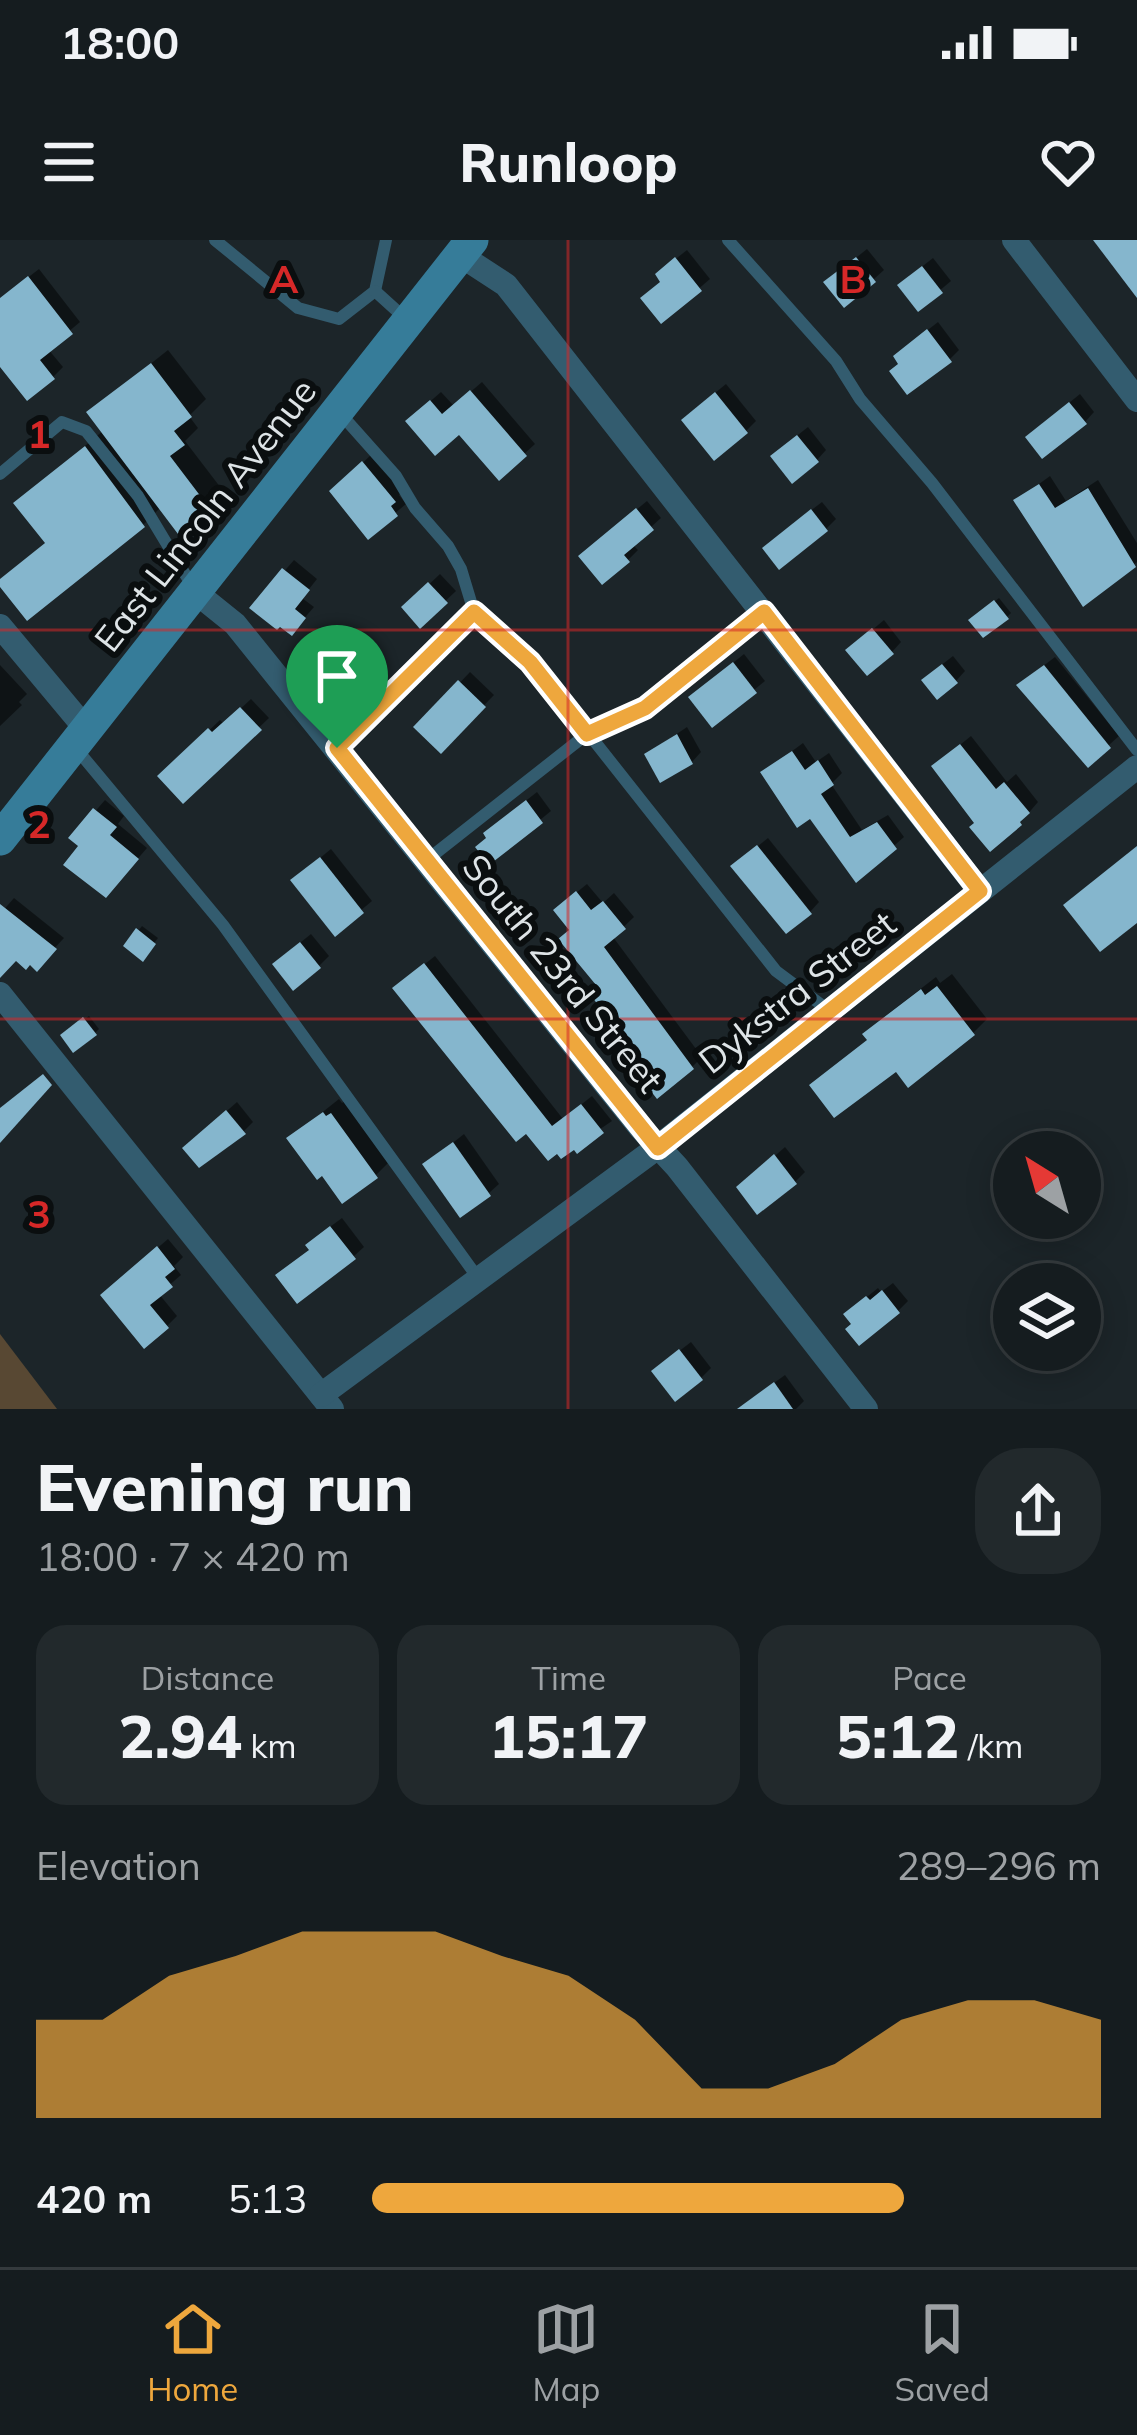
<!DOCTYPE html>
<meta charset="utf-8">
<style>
body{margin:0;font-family:Mulish,sans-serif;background:#22292c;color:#f1f3f6;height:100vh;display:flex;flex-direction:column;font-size:45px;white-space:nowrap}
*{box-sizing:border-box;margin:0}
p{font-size:39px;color:#9da1a4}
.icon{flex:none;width:66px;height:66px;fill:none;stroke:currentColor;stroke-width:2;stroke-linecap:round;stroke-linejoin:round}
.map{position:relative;height:1169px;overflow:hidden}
.drawer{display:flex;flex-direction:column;background:#151c1f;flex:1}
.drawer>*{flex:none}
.needle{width:78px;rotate:323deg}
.fabs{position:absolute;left:993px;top:891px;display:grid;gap:24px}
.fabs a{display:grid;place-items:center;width:108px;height:108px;border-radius:50%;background:#151c1f;box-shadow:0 6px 30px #0003,0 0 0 3px #343a3d;font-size:60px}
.pin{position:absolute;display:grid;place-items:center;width:102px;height:102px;color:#fff;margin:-123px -51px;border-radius:50% 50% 50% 0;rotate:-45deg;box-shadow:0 0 12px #0007}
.pin .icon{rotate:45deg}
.round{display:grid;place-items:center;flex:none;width:126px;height:126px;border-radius:48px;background:#22292c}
.summary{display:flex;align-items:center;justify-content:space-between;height:204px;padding:0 36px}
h1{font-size:66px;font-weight:800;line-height:90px}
.metrics{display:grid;grid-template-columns:repeat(3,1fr);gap:18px;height:204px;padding:12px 36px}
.metrics div{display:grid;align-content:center;border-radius:30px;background:#22292c;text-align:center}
.metrics b{font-size:60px;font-weight:800}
.metrics small{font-size:33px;font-weight:400}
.metrics p{font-size:33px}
.chart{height:336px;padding:24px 36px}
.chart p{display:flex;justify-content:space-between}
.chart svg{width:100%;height:216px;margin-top:12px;fill:#eea73d;opacity:.7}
ul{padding:0 36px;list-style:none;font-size:39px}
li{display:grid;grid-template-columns:192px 144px 1fr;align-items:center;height:90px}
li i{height:30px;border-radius:15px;background:#eea73d}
.status{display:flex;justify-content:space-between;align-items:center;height:84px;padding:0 60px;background:#151c1f;direction:ltr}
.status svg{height:33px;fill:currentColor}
header{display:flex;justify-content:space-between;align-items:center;height:156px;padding:0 36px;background:#151c1f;font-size:54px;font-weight:800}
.menu{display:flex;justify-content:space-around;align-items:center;height:168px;border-top:3px solid #343a3d;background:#151c1f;font-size:33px;color:#9da1a4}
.menu a{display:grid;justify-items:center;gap:6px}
.menu .selected{color:#eea73d}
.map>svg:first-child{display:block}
.green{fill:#584833}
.shadow{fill:#0007}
.building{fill:#85b6cd}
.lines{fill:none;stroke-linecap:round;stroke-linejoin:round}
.lane{stroke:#335c6f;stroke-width:12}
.street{stroke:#335c6f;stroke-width:24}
.secondary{stroke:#367c99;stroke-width:33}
.route-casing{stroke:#fff;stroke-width:24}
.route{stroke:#eea73d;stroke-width:15}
.grid{fill:none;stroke:#d62828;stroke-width:3;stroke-opacity:0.55}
.labels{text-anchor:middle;stroke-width:12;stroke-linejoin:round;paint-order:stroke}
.street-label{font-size:36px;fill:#dee4e7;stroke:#0a0e0f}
.grid-label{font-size:39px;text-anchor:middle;font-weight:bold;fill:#d62828;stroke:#0a0e0f;stroke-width:12;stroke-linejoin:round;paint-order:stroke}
</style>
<div class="status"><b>18:00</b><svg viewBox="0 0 49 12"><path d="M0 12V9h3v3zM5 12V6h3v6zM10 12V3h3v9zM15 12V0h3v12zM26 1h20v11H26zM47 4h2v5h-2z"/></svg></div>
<header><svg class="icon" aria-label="menu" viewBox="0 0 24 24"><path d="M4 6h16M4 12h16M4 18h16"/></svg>Runloop<svg class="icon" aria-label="heart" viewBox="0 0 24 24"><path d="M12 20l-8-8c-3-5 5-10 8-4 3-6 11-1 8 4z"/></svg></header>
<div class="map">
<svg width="1137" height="1169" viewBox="0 0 1137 1169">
<rect width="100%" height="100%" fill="#1c2529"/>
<path class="green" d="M0,1094L57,1169H0Z"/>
<g class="shadow">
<path d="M867,9L884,30L874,39L837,33Z"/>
<path d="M687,10L710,39L662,80L668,25Z"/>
<path d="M933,18L951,41L919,68L910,36Z"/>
<path d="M39,29L80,82L48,109L63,127L53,137L0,106V59Z"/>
<path d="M938,82L959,110L950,119L901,123L906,107Z"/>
<path d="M168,110L206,159L189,176L198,188L185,201L224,252L209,268L161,267L143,285L0,342L47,301L17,263L104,190L90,172Z"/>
<path d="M482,142L535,204L499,237L460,191L419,171L441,152L454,166Z"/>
<path d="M726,144L756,181L746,191L694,170Z"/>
<path d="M1080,154L1094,172L1085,182L1038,188Z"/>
<path d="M808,187L826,210L817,220L784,206Z"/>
<path d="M373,213L403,250L399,255L406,264L369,295L333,251Z"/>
<path d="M1050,236L1066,261L1098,240L1137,303V322L1084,363L1017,260Z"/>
<path d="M647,261L661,278L632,304L638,310L628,320L592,306Z"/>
<path d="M822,262L836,279L826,289L775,298Z"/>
<path d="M294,320L317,339L302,358L314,367L301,382L253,367Z"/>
<path d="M440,334L456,351L420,385L405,367Z"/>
<path d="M999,358L1011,373L1007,377L972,380Z"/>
<path d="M884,380L901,402L892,412L859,401Z"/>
<path d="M744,414L765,441L713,484L702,448Z"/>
<path d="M953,416L965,431L956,441L935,430Z"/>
<path d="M1055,417L1119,496L1088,524L1030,436Z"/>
<path d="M0,425L27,454L19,462L22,465L0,486Z"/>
<path d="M470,432L494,455L441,510L418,487Z"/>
<path d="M251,459L269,478L183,560L161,536L220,480L224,484Z"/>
<path d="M687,487L701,512L692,522L647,514Z"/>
<path d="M971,496L1007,542L1016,534L1038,562L1020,583H978L945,517Z"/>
<path d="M803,503L816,522L829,513L842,533L831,544L862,590L888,575L904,597L856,639L810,575L764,532Z"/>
<path d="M537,552L551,571L490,621L489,597L496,584Z"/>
<path d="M105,560L124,576L118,584L147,608L116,644L72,598Z"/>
<path d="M768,598L819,662L810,672L744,617Z"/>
<path d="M331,609L372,661L335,692L304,631Z"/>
<path d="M587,644L603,663L614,653L634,677L613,697L702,817L692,827H646L572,689L566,661Z"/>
<path d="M14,658L64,698L37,727L16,717L0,718V674Z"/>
<path d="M142,686L158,698L142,718L127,705Z"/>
<path d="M311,694L329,716L319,726L286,714Z"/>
<path d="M435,716L563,879L592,856L612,881L562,915L406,739Z"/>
<path d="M952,734L987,779L973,793L896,828L813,845L870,798L880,780L936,737L940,743Z"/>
<path d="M89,776L99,789L95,793L68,791Z"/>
<path d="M339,859L342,863L347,860L391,920L376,935L290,898Z"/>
<path d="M237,862L253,882L244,891L196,898Z"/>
<path d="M464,894L499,944L489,953L426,924Z"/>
<path d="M785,907L805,932L795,942L750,938Z"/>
<path d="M342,978L364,1007L354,1016L312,1008L319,995Z"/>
<path d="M168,999L183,1017L174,1026L181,1035L159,1054L177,1076L167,1086L114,1045Z"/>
<path d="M893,1043L908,1061L898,1071L855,1084L857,1065L878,1048L881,1052Z"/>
<path d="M691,1102L711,1128L701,1138L665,1122Z"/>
<path d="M785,1135L804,1161L796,1169H738Z"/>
</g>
<g class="building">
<path d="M1093,0H1137V58Z"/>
<path d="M675,17L702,51L661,84L640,58L660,42L655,34Z"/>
<path d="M856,17L876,42L844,68L823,42Z"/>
<path d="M922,26L943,53L918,72L897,45Z"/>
<path d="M28,36L73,94L40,120L55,139L27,161L0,127V58Z"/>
<path d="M927,89L952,122L907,155L889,131L898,124L893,116Z"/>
<path d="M151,123L192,177L174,191L185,205L170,216L211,270L178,294L86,172Z"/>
<path d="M470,150L527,216L499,241L459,195L435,216L405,181L430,160L442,174Z"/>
<path d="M715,152L748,193L714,221L681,180Z"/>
<path d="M1069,162L1087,184L1042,219L1025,197Z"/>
<path d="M797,195L819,222L792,244L770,216Z"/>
<path d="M85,206L145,287L27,381L0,347V339L45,303L13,263Z"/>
<path d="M362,221L396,262L391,266L398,276L368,300L329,251Z"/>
<path d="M1039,244L1055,268L1088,248L1136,327L1083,367L1013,260Z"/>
<path d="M636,268L654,290L624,315L630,322L602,345L578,316Z"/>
<path d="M811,269L828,291L779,330L762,308Z"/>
<path d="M282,328L310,350L295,369L306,378L292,396L280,387L277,390L249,368Z"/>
<path d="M428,342L448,363L420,389L401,367Z"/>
<path d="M994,360L1009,379L983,398L968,380Z"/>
<path d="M872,388L894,414L867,436L845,410Z"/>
<path d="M733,422L757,453L712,488L688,457Z"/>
<path d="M942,424L958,443L937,460L921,440Z"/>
<path d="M1044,425L1111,508L1088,528L1016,445Z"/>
<path d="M458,440L486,467L441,514L413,487Z"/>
<path d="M240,467L262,490L183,564L157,536L208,488L212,492Z"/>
<path d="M677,494L693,524L660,543L644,514Z"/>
<path d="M960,504L996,549L1004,542L1030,573L1020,582L1022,585L990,612L969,587L974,583L931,526Z"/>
<path d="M792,511L805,530L818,520L834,545L821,554L850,597L877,582L897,609L856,643L810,579L797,588L760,532Z"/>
<path d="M526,560L543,583L489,625L475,607L486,598L483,593Z"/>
<path d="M93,568L117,587L110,595L139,619L106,658L63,625L78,606L68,598Z"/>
<path d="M757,605L812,674L786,694L730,626Z"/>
<path d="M1137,606V683L1100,712L1063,665Z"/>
<path d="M320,617L364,673L335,697L290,640Z"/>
<path d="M576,651L591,670L603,661L626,689L604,707L694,829L657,859L636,832L642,827L588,751L596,745L558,699L569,690L553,670Z"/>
<path d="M0,664L57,709L37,732L30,725L26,730L16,721L0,738Z"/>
<path d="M136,688L156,704L143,722L123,706Z"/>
<path d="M300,702L321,728L293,751L272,724Z"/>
<path d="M424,723L552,886L581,864L604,893L577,914L574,910L561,919L557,914L548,921L526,894L516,902L392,748Z"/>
<path d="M937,746L975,795L908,848L896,832L834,878L809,845L867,800L862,794L921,749L925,755Z"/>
<path d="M83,777L97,795L73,813L60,795Z"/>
<path d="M43,834L52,845L0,903V868Z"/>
<path d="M226,870L246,894L199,928L182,908Z"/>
<path d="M323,872L326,876L331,873L378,938L342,964L322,936L317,940L286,898Z"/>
<path d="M453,902L491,956L460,978L422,924Z"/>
<path d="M774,914L797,944L757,975L736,947Z"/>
<path d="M330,986L356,1019L297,1064L275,1035L309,1010L305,1005Z"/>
<path d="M157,1006L175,1029L165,1037L173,1047L150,1065L169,1088L144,1109L100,1055Z"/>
<path d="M882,1050L900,1073L859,1106L845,1089L851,1084L843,1074L866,1056L870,1060Z"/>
<path d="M679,1109L703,1140L675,1162L651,1131Z"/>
<path d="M774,1142L793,1169H737Z"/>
</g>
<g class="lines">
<g class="lane">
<path d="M215,0L298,68L339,79L375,51L386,0"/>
<path d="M728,0L836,121L860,159L932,243L1137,510"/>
<path d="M375,51L407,80"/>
<path d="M339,172L396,236L415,268L448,306L461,329L474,372L554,450L776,731L831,772"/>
<path d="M0,234L62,182L86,191L138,256L194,349"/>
<path d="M74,506L223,685L478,1038"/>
<path d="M337,508L474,372"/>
<path d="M427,620L587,494L645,468L763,373"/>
</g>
<g class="street">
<path d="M1014,0L1137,160"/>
<path d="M460,15L506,45L980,651"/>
<path d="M194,351L235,384L639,886L677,927L866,1169"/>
<path d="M0,386L86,489"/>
<path d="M0,754L332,1169"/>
<path d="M321,1155L658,907L1137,527"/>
</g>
<path class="secondary" d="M0,599L472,0"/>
</g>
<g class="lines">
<defs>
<path id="route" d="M474,372L530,422L587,494L645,468L764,372L980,651L658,908L337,508Z"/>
</defs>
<use href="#route" class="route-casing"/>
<use href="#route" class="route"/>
</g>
<path class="grid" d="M568,0V1169M0,390H1137M0,779H1137"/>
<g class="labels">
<g class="street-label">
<text transform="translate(205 275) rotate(-52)" y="13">East Lincoln Avenue</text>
<text transform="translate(563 733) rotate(51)" y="13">South 23rd Street</text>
<text transform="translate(797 752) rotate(-38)" y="13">Dykstra Street</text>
</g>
</g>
<g class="grid-label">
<text x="284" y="53">A</text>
<text x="853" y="53">B</text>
<text x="39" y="208">1</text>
<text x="39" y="598">2</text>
<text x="39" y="988">3</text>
</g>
</svg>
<div class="fabs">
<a><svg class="needle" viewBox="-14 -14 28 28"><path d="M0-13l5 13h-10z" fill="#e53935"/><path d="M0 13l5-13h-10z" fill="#9da1a4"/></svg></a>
<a><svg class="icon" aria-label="layers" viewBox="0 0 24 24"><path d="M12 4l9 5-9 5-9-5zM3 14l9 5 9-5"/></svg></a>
</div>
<div class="pin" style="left:337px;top:508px;background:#1e9e55"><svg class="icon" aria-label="arrive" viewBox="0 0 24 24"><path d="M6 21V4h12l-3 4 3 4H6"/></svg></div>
</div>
<section class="drawer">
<div class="summary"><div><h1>Evening run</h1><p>18:00 · 7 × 420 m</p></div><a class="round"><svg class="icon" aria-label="share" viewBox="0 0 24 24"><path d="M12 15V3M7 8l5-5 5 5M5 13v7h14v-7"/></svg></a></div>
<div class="metrics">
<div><p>Distance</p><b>2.94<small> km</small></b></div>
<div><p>Time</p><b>15:17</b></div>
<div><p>Pace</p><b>5:12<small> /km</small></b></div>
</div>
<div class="chart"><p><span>Elevation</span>289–296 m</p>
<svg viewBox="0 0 160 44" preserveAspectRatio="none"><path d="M0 44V24L10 24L20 15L30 11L40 6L50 6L60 6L70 11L80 15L90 24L100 38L110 38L120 33L130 24L140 20L150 20L160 24V44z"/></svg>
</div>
<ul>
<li><b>420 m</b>5:13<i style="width:73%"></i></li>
</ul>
</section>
<nav class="menu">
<a class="selected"><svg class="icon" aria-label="home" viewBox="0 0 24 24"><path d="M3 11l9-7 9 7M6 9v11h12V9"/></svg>Home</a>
<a><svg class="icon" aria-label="map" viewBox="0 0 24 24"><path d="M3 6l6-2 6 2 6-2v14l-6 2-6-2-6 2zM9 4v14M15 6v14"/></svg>Map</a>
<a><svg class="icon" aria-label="saved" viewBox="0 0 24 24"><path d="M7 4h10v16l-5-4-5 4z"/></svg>Saved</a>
</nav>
